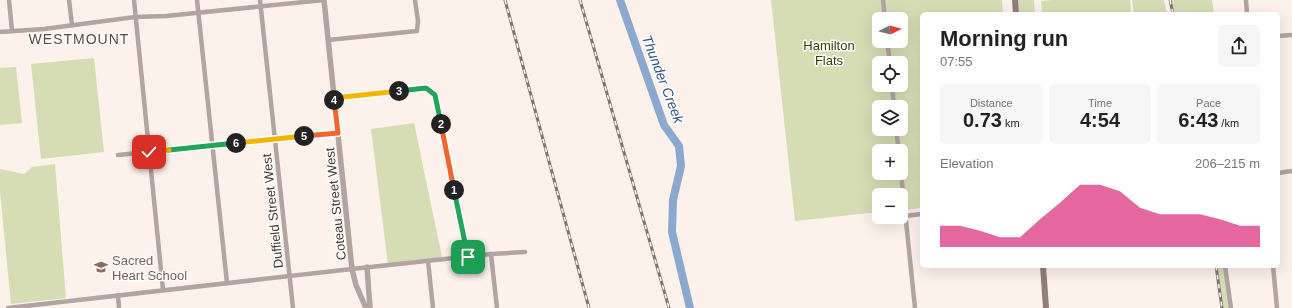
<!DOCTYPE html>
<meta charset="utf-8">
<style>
body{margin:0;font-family:Arial,sans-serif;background:#f6f6f6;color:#222;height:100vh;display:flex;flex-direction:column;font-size:15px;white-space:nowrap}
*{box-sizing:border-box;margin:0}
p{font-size:13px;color:#767676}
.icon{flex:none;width:22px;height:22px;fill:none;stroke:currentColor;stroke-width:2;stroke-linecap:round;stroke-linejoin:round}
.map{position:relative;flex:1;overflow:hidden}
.side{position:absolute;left:920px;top:12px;width:360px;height:256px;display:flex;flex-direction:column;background:#fff;border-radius:6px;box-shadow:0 4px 16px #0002}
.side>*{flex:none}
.needle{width:26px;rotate:84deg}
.fabs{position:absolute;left:872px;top:12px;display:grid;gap:8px}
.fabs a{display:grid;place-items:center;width:36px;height:36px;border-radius:6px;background:#fff;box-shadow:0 4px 16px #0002;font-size:20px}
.pin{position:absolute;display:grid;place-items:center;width:34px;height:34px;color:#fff;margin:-17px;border-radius:8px;box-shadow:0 2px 6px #0006}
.km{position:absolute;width:20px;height:20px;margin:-10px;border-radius:50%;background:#222;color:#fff;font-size:11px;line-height:20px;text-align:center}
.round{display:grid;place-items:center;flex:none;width:42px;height:42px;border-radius:6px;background:#f6f6f6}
.headline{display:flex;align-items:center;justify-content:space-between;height:68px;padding:0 20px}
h1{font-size:22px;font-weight:800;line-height:30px}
.figures{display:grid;grid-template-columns:repeat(3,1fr);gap:6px;height:68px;padding:4px 20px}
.figures div{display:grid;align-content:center;border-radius:6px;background:#f6f6f6;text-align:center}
.figures b{font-size:20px;font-weight:800}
.figures small{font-size:11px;font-weight:400}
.figures p{font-size:11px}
.chart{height:112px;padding:8px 20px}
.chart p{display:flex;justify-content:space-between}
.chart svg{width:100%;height:72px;margin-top:4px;fill:#db2777;opacity:.7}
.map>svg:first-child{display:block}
.green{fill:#d6dcb3;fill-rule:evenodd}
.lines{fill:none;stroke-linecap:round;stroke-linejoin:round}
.river{stroke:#8ba8cf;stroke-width:8}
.minor{stroke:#b2a4a1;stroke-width:4.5}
.tertiary{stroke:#b2a4a1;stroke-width:5.5}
.secondary{stroke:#927e79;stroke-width:6}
.rail-casing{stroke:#80746e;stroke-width:3}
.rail{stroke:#fff;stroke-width:1.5;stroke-dasharray:4.5;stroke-linecap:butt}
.split-1-casing{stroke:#fff;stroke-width:8}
.split-2-casing{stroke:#fff;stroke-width:8}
.split-3-casing{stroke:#fff;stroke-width:8}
.split-4-casing{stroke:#fff;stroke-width:8}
.split-5-casing{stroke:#fff;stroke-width:8}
.split-6-casing{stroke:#fff;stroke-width:8}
.split-7-casing{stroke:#fff;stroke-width:8}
.split-8-casing{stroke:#fff;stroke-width:8}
.split-1{stroke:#22a559;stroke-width:5}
.split-2{stroke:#f0652b;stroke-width:5}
.split-3{stroke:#22a559;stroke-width:5}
.split-4{stroke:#f5b400;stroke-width:5}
.split-5{stroke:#f0652b;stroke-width:5}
.split-6{stroke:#f5b400;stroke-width:5}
.split-7{stroke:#22a559;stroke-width:5}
.split-8{stroke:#f5b400;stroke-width:5}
.labels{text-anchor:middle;stroke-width:3;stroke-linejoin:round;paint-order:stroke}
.park-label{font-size:13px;fill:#393d02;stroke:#fff}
.street-label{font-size:13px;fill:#463a34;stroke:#fff}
.education-label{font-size:13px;fill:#785e54;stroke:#fff;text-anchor:start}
.neighbourhood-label{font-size:14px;letter-spacing:1px;fill:#5f473b;stroke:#fff}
.water-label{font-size:14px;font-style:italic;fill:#2d5487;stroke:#fff}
</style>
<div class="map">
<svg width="1292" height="308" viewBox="0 0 1292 308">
<rect width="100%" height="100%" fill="#fdf2eb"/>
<g class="green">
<path d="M771,0H1002L1003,14H922V208L901,210V195H879V212L795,221ZM879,19H901V41H879ZM879,63H901V85H879ZM879,107H901V129H879ZM879,151H901V173H879Z"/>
<path d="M1015,0H1034L1035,14H1017Z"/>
<path d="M1052,0H1130L1131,14H1042L1041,1Z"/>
<path d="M1132,0H1164L1167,14H1134Z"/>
<path d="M1171,0H1212L1214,14H1173Z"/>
<path d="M94,58L104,152L41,159L31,64Z"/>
<path d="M16,67L22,123L0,125V68Z"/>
<path d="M414,123L442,257L388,265L371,129Z"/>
<path d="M55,164L66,298L11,304L0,192V169L24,174L32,167Z"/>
<path d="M1217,266H1225L1231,308H1223Z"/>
</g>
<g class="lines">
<path class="river" d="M620,0L664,125L679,146L681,166L673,200L672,232L690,308"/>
<g class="minor">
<path d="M9,0L12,31"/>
<path d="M69,0L72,25"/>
<path d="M134,0L163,290"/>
<path d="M197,0L227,283"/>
<path d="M260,0L293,308"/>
<path d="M883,0L885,19"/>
<path d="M1246,0L1247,14"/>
<path d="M0,32L44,29L135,17L166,16L324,0"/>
<path d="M1278,36L1292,35"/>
<path d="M328,40L417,31L418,21L415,0"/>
<path d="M887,41L890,63"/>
<path d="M892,85L894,107"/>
<path d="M334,97L426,88L435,95L468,257"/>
<path d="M896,129L899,151"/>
<path d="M118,155L338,133"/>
<path d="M901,173L915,308"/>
<path d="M1278,173L1292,171"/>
<path d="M905,216L922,214"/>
<path d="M491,254L497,308"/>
<path d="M428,261L433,308"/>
<path d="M1225,266L1231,308"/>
<path d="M1273,266L1277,308"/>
<path d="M118,295L119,308"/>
<path d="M8,308L352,269L491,254L525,252"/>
</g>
<g class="tertiary">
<path d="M324,0L352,269L356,285L366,308"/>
<path d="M367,267L370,308"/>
</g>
<g class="secondary">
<path d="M1015,0L1016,14"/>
<path d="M1043,266L1046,308"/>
</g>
<defs>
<g id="rail">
<path d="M505,0L589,308"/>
<path d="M580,0L669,308"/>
<path d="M1170,0L1173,14"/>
<path d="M1216,266L1222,308"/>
</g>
</defs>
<use href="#rail" class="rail-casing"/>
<use href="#rail" class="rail"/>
</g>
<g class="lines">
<defs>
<path id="split-1" d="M454,190L468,257"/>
<path id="split-2" d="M441,124L454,190"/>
<path id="split-3" d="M399,91L426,88L435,95L441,124"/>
<path id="split-4" d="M334,100V98L399,91"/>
<path id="split-5" d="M304,136L338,133L334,100"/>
<path id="split-6" d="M236,143L304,136"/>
<path id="split-7" d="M169,150L236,143"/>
<path id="split-8" d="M149,152L169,150"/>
</defs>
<use href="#split-1" class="split-1-casing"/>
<use href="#split-2" class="split-2-casing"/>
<use href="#split-3" class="split-3-casing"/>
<use href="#split-4" class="split-4-casing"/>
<use href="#split-5" class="split-5-casing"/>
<use href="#split-6" class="split-6-casing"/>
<use href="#split-7" class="split-7-casing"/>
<use href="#split-8" class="split-8-casing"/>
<use href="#split-1" class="split-1"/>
<use href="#split-2" class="split-2"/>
<use href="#split-3" class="split-3"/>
<use href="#split-4" class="split-4"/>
<use href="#split-5" class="split-5"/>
<use href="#split-6" class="split-6"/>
<use href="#split-7" class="split-7"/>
<use href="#split-8" class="split-8"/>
</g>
<defs>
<symbol id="school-bare" viewBox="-9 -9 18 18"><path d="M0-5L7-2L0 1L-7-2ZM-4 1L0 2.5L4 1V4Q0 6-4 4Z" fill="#8d6e63" stroke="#fff" stroke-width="2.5" paint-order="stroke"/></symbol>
</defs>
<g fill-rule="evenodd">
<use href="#school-bare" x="91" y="257" width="20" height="20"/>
</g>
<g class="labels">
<g class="park-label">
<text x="829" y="50">Hamilton<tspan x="829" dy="15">Flats</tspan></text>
</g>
<g class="street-label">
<text transform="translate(335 204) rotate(-96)" y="5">Coteau Street West</text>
<text transform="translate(272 211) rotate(-96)" y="5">Duffield Street West</text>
</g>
<g class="education-label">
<text x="112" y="265">Sacred<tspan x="112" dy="15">Heart School</tspan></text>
</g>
<g class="neighbourhood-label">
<text x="79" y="44">WESTMOUNT</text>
</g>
<g class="water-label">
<text transform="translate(663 79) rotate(69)" y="5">Thunder Creek</text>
</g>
</g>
</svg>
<div class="fabs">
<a><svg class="needle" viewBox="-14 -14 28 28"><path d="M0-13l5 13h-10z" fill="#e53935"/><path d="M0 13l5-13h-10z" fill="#767676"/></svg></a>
<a><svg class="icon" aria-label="locate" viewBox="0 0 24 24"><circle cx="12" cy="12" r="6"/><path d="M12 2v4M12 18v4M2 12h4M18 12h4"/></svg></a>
<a><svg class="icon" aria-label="layers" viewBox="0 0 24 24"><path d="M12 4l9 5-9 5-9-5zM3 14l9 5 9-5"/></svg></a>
<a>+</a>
<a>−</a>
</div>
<div class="pin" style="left:468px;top:257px;background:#1e9e55"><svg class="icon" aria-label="arrive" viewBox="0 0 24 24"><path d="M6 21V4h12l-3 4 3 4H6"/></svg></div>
<div class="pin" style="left:149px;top:152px;background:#d93025"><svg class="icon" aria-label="check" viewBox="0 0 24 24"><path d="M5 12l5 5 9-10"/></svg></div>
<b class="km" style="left:454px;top:190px">1</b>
<b class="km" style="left:441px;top:124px">2</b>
<b class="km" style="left:399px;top:91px">3</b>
<b class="km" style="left:334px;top:100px">4</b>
<b class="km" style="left:304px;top:136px">5</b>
<b class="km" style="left:236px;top:143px">6</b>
<section class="side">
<div class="headline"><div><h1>Morning run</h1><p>07:55</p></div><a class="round"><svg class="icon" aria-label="share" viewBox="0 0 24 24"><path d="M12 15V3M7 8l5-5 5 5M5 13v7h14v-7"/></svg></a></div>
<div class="figures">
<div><p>Distance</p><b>0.73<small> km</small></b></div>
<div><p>Time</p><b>4:54</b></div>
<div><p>Pace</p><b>6:43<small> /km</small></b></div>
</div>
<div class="chart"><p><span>Elevation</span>206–215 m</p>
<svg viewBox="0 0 160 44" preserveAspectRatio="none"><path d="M0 44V31L10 31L20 34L30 38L40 38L50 27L60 17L70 6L80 6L90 10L100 20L110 24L120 24L130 24L140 27L150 31L160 31V44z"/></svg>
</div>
</section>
</div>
